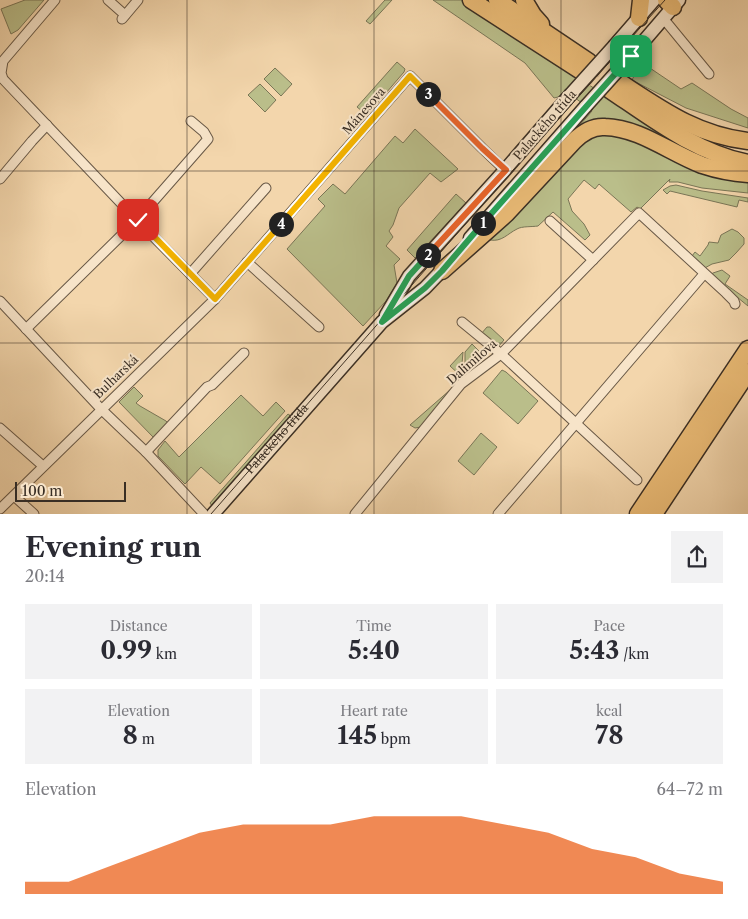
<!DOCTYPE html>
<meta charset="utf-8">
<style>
body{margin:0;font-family:"Libre Caslon Text",serif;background:#f2f2f3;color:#2b2b33;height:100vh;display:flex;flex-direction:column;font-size:19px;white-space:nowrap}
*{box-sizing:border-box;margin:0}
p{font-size:16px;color:#7c7c81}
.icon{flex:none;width:28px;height:28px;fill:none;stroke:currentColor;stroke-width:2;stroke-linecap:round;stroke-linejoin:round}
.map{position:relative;height:514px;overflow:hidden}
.drawer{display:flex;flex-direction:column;background:#fff;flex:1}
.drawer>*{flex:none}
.scale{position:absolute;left:15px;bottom:12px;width:111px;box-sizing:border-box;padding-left:5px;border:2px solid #392e24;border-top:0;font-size:14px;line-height:18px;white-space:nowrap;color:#392e24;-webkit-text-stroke:4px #f7e4c9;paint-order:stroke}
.pin{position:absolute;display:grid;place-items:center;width:42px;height:42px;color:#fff;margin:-21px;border-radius:10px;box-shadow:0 2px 8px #0006}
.km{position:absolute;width:25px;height:25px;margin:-12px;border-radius:50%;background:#222;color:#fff;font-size:14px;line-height:25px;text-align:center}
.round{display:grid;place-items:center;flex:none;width:52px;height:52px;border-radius:0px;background:#f2f2f3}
.head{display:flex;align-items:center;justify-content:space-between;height:85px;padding:0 25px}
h1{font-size:28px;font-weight:700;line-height:38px}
.figures{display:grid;grid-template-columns:repeat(3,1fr);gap:8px;height:85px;padding:5px 25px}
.figures div{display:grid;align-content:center;border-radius:0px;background:#f2f2f3;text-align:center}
.figures b{font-size:25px;font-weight:700}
.figures small{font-size:14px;font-weight:400}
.figures p{font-size:14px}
.chart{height:140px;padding:10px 25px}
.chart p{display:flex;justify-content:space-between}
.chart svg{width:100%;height:90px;margin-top:5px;fill:#ea580c;opacity:.7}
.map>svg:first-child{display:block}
.green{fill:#babe8a;stroke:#7a7657}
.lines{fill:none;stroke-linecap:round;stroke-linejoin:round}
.highway-tunnel{stroke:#ceb491;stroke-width:16;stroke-dasharray:16 8;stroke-linecap:butt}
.street-casing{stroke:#685846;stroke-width:11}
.secondary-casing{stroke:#392e24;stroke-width:15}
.highway-casing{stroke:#392e24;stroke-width:19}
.street{stroke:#f7e4c9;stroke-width:9}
.secondary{stroke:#f7e4c9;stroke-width:12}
.highway{stroke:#eabb76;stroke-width:16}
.tram{stroke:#392e24;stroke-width:1}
.secondary-bridge-casing{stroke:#392e24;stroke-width:15;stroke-linecap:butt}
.secondary-bridge{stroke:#f7e4c9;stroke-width:12}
.split-1-casing{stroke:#fff;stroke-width:10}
.split-2-casing{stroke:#fff;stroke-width:10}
.split-3-casing{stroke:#fff;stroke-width:10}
.split-4-casing{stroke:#fff;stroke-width:10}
.split-5-casing{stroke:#fff;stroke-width:10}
.split-1{stroke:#22a559;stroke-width:6}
.split-2{stroke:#22a559;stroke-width:6}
.split-3{stroke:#f0652b;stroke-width:6}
.split-4{stroke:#f5b400;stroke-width:6}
.split-5{stroke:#f5b400;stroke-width:6}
.grid{fill:none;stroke:#392e24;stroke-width:1;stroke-opacity:0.55}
.labels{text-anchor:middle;stroke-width:4;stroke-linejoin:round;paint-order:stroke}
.street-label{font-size:12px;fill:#392e24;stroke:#f7e4c9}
</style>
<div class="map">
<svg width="748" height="514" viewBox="0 0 748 514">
<rect width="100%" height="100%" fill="#f3d6ac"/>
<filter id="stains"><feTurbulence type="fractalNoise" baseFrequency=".004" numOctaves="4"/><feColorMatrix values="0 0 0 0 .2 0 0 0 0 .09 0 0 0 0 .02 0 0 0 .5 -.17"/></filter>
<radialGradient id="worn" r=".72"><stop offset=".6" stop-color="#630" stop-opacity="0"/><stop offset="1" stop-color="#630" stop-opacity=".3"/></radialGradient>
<g class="green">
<path d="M25,0H44L18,30L11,34L1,9Z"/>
<path d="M385,0H392L370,24L366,21Z"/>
<path d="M433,0H462L655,129L658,132L659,136L623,125L559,149L592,111L565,90L558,97L554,98L525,63Z"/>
<path d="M397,62L405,69L404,72L367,115L357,107Z"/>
<path d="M641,62L681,89L692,83L731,109L748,118V128L686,108L632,80Z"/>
<path d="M275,68L292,84L281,96L264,79Z"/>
<path d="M260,84L276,100L265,112L248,95Z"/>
<path d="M415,129L458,169L441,182L430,173L399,208L393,225L389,231L393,237L386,246L400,259L394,265L397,283L386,301L363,326L287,249L325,206L318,199L333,184L345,194L395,136L403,143Z"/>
<path d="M605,132L748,178V193L702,188L678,182H669L670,179L640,209L637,207L631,212L599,184L595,189L584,180L568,199L572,211L584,224L590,235L585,240L553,212L538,226C532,227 522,226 517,229C507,234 502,242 490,240L582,140Z"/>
<path d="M676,185L702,191L748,198V202L739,200L737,207L670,191L667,194L663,190L670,186Z"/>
<path d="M456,194L466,203L415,258L407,250Z"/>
<path d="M732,229L738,232L744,238V244L736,253L729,260L712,264L703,269L692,256L695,252L700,256L708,245L709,242L718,243L721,235Z"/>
<path d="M722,270L730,276L725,284L748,300V306L710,275L713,273Z"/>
<path d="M487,327H490L504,340L498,347L481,334Z"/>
<path d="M472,344L481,353L465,368V352Z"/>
<path d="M463,352L461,376L450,366Z"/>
<path d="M502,370L506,372L538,401L518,424L483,393Z"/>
<path d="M134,387L143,396L136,403L140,406L166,421L168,423L154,438L119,402Z"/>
<path d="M450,390V391L421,427L415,428L410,425Z"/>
<path d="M241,395L263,416L276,402L285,411L220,484L201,467L185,484L158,456V450L165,441L179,457Z"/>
<path d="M288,414L291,416L212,506L210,503Z"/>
<path d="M481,433L497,447L474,475L458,461Z"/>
</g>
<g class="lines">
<g class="highway-tunnel">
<path d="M589,62L618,81"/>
<path d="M581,71L610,90"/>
</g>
<defs>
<g id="street">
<path d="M55,0L3,61L1,73L3,79L137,220L215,299"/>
<path d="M108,0L125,15"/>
<path d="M663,18L709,74"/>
<path d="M122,19L138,0"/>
<path d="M0,179L32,141L47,125"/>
<path d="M550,221L593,260"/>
<path d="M247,262L319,327"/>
<path d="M190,274L266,188"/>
<path d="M0,301L101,409L146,452L204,514"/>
<path d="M462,322L501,354L637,480"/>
<path d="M26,329L137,220L208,139L204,132L191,121"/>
<path d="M0,428L43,466"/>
<path d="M146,452L207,387L212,385L244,353"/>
<path d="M14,496L34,514"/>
<path d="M0,509L215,299L410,76L482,148L505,170"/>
<path d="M355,514L461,384L501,354L639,213L726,293L734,301L735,304"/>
<path d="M498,514L704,274"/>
</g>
<g id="secondary">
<path d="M615,45L654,0"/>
<path d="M631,56L679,0"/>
<path d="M470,238L586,106"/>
<path d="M386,315L409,276L505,170L570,95"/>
<path d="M213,514L382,322L425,288L448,264"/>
</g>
<g id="highway">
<path d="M471,0L581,71"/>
<path d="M497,0L589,62"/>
<path d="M524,0L533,15L541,24"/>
<path d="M666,0L673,7"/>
<path d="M639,18L641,0"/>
<path d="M618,81C661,109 696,135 748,141"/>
<path d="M610,90C653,119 697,153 748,163"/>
<path d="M442,271L506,214L574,141C582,133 593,126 605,127C640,128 670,153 702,165C717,170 733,173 748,174"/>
<path d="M638,514L748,349"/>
<path d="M654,514L748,372"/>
</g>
</defs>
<use href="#street" class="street-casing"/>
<use href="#secondary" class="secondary-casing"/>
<use href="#highway" class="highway-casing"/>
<use href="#street" class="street"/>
<use href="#secondary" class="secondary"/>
<use href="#highway" class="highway"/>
<path class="tram" id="s1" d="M211,514L497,188L665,0"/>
<defs>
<g id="secondary-bridge">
<path d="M570,95L615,45"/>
<path d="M586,106L631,56"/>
</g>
</defs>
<use href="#secondary-bridge" class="secondary-bridge-casing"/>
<use href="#secondary-bridge" class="secondary-bridge"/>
</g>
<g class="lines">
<defs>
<path id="split-1" d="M483,223L631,56"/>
<path id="split-2" d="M428,255L409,276L382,322L425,288L442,271L483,223"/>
<path id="split-3" d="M428,255L506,170L482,148L428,94"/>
<path id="split-4" d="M281,224L410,76L428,94"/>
<path id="split-5" d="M138,220L215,299L281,224"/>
</defs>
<use href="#split-1" class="split-1-casing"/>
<use href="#split-2" class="split-2-casing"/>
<use href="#split-3" class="split-3-casing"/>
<use href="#split-4" class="split-4-casing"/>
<use href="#split-5" class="split-5-casing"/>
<use href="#split-1" class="split-1"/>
<use href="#split-2" class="split-2"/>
<use href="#split-3" class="split-3"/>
<use href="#split-4" class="split-4"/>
<use href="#split-5" class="split-5"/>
</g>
<path class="grid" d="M187,0V514M374,0V514M561,0V514M0,171H748M0,343H748"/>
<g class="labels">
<g class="street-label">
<text transform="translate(364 111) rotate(-49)" y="4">Mánesova</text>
<text transform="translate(545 125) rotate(-49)" y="4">Palackého třída</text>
<text transform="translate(472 362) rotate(-41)" y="4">Dalimilova</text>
<text transform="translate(116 377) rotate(-44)" y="4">Bulharská</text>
<text dy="4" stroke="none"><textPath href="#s1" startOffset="100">Palackého třída</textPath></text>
</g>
</g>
<rect width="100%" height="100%" filter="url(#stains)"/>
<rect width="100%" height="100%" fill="url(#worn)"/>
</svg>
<div class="scale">100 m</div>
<div class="pin" style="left:631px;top:56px;background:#1e9e55"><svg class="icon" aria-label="arrive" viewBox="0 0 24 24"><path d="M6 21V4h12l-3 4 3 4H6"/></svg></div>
<div class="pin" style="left:138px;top:220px;background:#d93025"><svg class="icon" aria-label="check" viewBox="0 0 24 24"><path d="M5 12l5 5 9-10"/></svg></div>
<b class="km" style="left:483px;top:223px">1</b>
<b class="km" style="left:428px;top:255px">2</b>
<b class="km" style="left:428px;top:94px">3</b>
<b class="km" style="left:281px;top:224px">4</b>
</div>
<section class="drawer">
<div class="head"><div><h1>Evening run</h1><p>20:14</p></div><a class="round"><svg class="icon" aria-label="share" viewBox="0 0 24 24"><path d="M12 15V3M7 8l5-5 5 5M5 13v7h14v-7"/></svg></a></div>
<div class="figures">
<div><p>Distance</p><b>0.99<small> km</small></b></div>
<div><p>Time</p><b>5:40</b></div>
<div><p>Pace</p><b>5:43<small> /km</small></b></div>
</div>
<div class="figures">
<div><p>Elevation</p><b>8<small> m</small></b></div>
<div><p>Heart rate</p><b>145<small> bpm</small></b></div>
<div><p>kcal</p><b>78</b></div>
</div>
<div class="chart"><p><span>Elevation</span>64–72 m</p>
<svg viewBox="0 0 160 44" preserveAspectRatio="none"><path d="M0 44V38L10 38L20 30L30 22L40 14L50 10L60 10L70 10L80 6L90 6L100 6L110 10L120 14L130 22L140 26L150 34L160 38V44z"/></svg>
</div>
</section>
